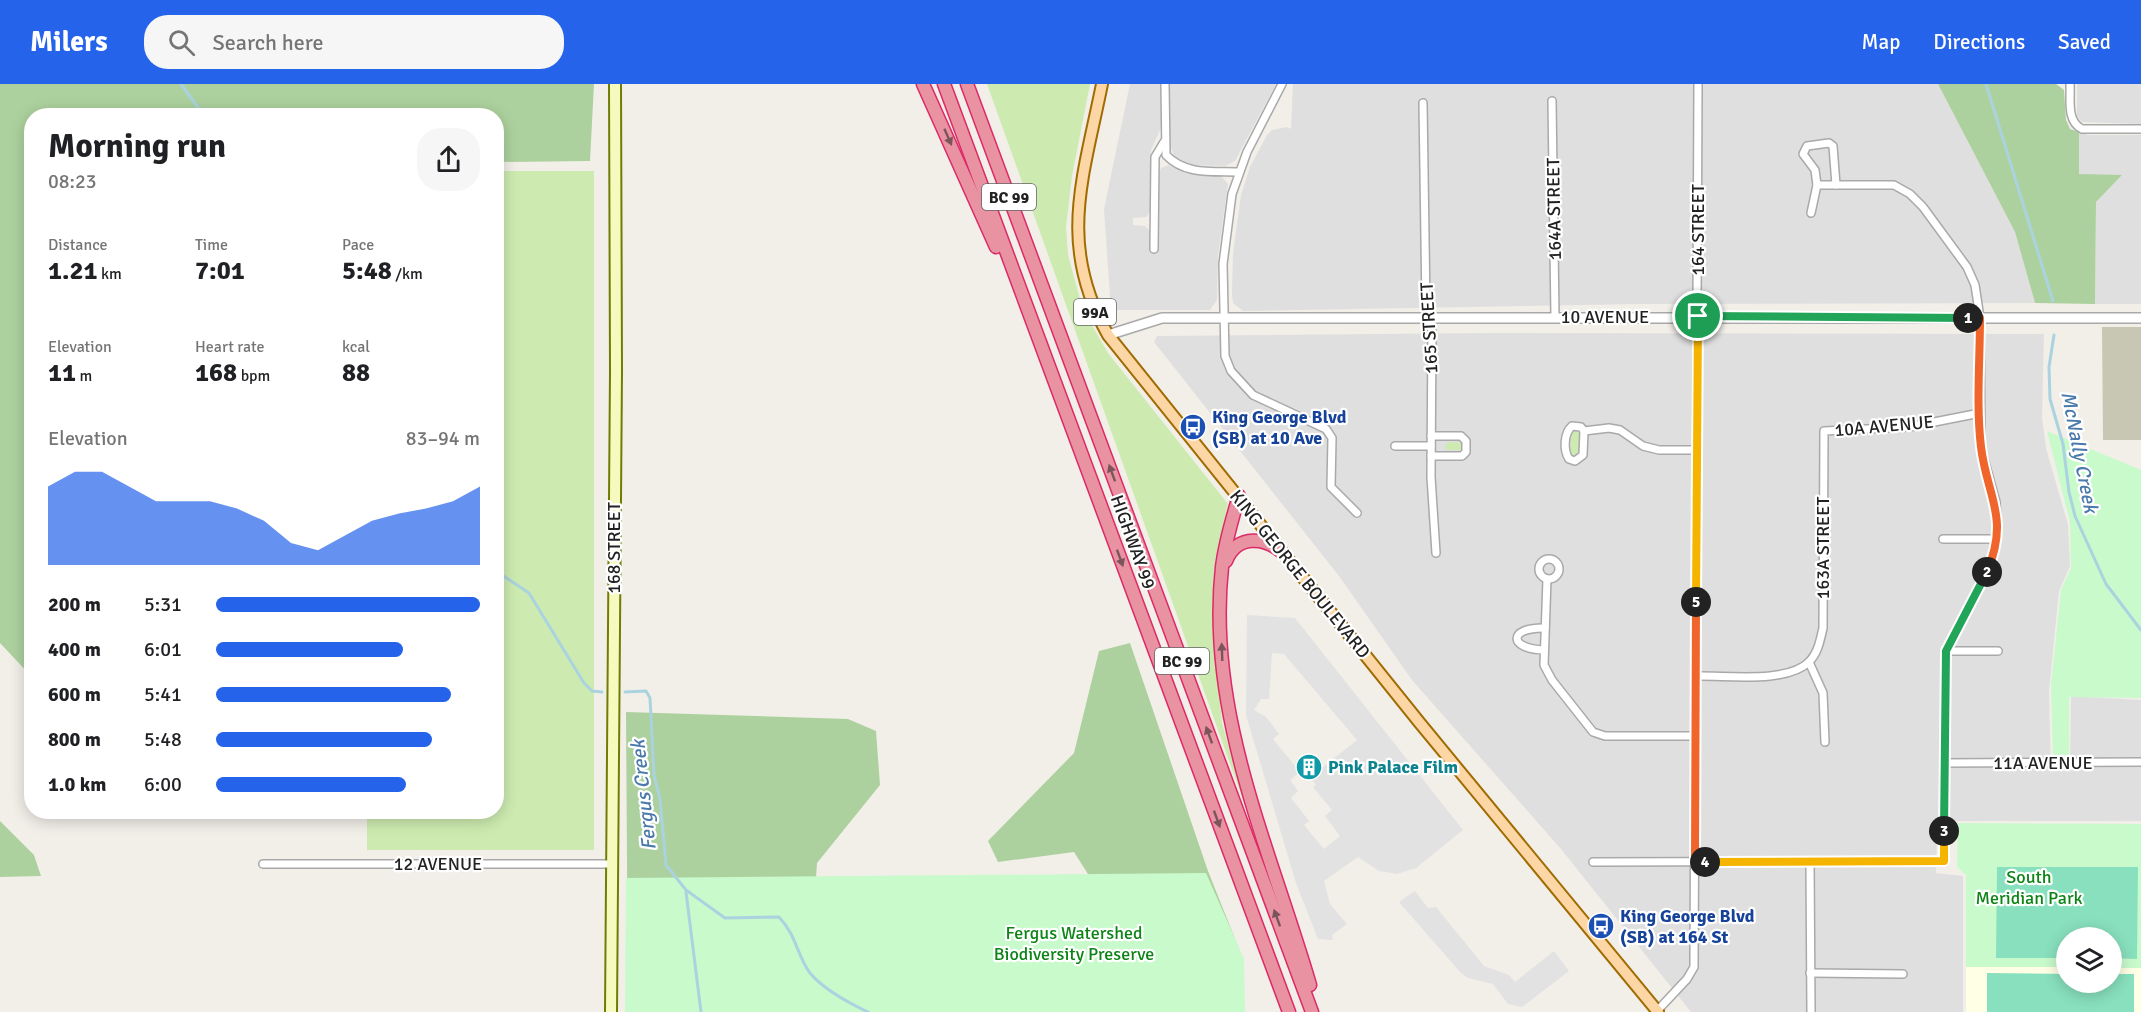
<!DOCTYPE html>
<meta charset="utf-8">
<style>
body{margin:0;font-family:Signika,sans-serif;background:#f6f6f6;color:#202124;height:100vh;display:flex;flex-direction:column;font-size:22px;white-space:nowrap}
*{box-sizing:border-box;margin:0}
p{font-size:20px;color:#757577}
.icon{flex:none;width:33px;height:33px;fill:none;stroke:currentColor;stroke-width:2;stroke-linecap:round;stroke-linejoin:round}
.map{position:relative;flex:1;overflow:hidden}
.drawer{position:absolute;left:24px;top:24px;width:480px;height:711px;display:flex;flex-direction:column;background:#fff;border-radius:24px;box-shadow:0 3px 15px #0003}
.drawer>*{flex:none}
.controls{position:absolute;left:2056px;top:843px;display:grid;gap:12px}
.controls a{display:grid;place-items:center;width:66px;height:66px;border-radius:50%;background:#fff;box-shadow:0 3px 15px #0003;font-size:30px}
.pin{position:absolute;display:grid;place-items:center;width:51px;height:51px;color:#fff;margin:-26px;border:3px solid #fff;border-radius:50%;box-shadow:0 2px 6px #0007}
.km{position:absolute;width:30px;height:30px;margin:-15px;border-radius:50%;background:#222;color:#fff;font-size:16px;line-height:30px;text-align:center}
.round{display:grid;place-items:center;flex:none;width:63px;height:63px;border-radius:24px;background:#f6f6f6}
.summary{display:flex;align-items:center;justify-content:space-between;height:102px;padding:0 24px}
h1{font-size:33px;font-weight:700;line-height:45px}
.stats{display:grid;grid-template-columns:repeat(3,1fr);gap:9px;height:102px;padding:6px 24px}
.stats div{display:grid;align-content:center}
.stats b{font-size:26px;font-weight:700}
.stats small{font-size:16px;font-weight:400}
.stats p{font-size:16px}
.chart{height:168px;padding:12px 24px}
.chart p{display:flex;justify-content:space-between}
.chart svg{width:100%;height:108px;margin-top:6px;fill:#2563eb;opacity:.7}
ul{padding:0 24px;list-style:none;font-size:20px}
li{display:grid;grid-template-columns:96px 72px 1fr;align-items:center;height:45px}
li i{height:15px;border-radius:8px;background:#2563eb}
header{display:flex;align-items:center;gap:36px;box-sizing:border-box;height:84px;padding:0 30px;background:#2563eb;color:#fff}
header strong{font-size:28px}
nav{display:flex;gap:33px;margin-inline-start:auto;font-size:21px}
.search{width:420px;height:54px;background:#f6f6f6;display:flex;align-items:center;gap:15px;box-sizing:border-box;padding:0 21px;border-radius:24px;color:#757577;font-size:22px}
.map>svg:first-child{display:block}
.residential{fill:#e0dfdf}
.education{fill:#ffffe5}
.construction{fill:#c7c7b4}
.grass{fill:#cdebb0}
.forest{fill:#add19e}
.park{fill:#c8facc}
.pitch{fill:#88e0be}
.parking{fill:#e2e2e2;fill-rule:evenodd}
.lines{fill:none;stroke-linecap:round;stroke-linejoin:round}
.stream{stroke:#aad3df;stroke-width:3}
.minor-casing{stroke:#a9a9a9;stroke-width:10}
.tertiary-casing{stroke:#a9a9a9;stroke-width:12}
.secondary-casing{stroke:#707d05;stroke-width:14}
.primary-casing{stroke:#a06b00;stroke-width:14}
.motorway-casing{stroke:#dc2a67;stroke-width:15}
.minor{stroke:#fff;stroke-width:7}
.tertiary{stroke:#fff;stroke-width:9}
.secondary{stroke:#f7fabf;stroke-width:10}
.primary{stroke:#fcd6a4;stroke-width:10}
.motorway{stroke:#e892a2;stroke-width:12}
.oneway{fill:#7b545c}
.split-1-casing{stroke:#fff;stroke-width:12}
.split-2-casing{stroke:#fff;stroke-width:12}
.split-3-casing{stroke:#fff;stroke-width:12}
.split-4-casing{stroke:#fff;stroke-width:12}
.split-5-casing{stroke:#fff;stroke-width:12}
.split-6-casing{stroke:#fff;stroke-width:12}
.split-1{stroke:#22a559;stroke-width:8}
.split-2{stroke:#f0652b;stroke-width:8}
.split-3{stroke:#22a559;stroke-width:8}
.split-4{stroke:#f5b400;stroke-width:8}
.split-5{stroke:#f0652b;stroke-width:8}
.split-6{stroke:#f5b400;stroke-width:8}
.labels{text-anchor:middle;stroke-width:4.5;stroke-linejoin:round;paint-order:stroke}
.shield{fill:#fff;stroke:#646464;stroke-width:1.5}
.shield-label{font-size:16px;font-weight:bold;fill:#222}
.street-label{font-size:18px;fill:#222;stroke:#fff}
.transit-label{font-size:18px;font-weight:bold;fill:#164399;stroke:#fff;text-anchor:start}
.culture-label{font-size:18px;font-weight:bold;fill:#0d838f;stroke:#fff;text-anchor:start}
.park-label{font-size:18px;fill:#0c8416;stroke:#fff}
.water-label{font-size:20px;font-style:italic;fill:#4a7aab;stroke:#fff}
</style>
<header>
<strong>Milers</strong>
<div class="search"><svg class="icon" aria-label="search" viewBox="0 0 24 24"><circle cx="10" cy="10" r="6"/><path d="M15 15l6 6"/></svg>Search here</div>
<nav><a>Map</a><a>Directions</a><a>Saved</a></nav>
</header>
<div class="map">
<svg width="2141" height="928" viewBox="0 0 2141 928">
<rect width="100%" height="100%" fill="#f2efe9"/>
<g class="residential">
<path d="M1130,0H1161V44L1151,66L1150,128L1146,133L1133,134V141L1145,142L1150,147L1151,164H1158L1159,90L1161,84L1169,81L1185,89L1220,91L1228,100L1218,171L1217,216L1210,226H1111L1104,125Z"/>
<path d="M1170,0H1276L1235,77L1225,82L1189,81L1174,72L1169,59Z"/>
<path d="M1293,0H1938L2015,148L2035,219L1639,220L1243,227L1233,219L1232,211L1233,169L1241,111L1250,83L1267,51L1272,46L1287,43L1291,45Z"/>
<path d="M2077,0H2141V40L2082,38L2077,32Z"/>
<path d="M2079,48L2088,51H2141V220H2095L2096,118L2121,92L2079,91Z"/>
<path d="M1485,249L2044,250L2042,333L2046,364L2068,441L2070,482L2059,507L2049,607L2051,686L2070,687L2071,612L2141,616V737H1937L1936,789L1963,792V928H1691L1561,765L1412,596L1339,492L1154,258L1157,252Z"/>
</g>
<path class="education" d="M1966,883H2067V898H2112V884H2141V928H1966Z"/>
<path class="construction" d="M2102,243H2141V356H2103Z"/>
<g class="grass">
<path d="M987,0H1090L1072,92L1066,143L1068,171L1083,226L1108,269L1228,420L1215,476L1213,510L1215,564L1222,639L1247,727Z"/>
<path d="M497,87H594V766H367V728H496Z"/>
<path d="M1572,347H1576L1580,350L1579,370L1576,373L1570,369Z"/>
<path d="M1448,358L1463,359V366H1447L1445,363Z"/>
</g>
<g class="forest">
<path d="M0,0H594L590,77L497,78L496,32H32L31,592L0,559Z"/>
<path d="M1938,0H2056L2064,6L2066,36L2070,45L2079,48V90L2122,91L2096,118L2095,220L2035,219L2015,148Z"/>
<path d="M1130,559L1208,787L1243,875L628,928L626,628L848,635L876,647L880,701L817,779L815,809L1105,817L1074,768L998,778L988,757L1074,669L1099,567Z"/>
<path d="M0,737L34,771L41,792L0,793Z"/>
</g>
<g class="park">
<path d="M2047,347L2141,386V614L2069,613V671H2053L2051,600L2061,506L2071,484L2070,438Z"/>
<path d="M1958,739L2141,740V884H2112V854H2067V883H1966V791L1957,783Z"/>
<path d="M1206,789L1244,875L1245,928H625L626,794Z"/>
</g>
<g class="pitch">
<path d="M1997,783H2138L2137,875L2112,874V854H2067V874H1996Z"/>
<path d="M1987,889L2067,890V898H2112V890H2134V928H1987Z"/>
</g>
<g class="parking">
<path d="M1247,531L1295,534L1463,746L1416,784L1397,790L1379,787L1358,773L1324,797L1330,820L1347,840L1332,851L1333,856L1318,855L1296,799L1246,631ZM1272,569L1284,570L1357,656L1317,688L1319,691L1312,696L1316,701L1313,703L1332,726L1325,732L1340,752L1324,765L1304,741L1309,737L1291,714L1298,707L1290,696L1300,688L1273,655L1279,650L1266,633L1254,626L1261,615H1269Z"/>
<path d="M1415,807L1428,824L1436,823L1484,882L1509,891L1515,898L1554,867L1569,887L1522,923L1508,920L1493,900L1468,894L1460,888L1399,818Z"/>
</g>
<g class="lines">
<g class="stream">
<path d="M181,0L204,32"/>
<path d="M1986,0L2053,217"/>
<path d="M2054,251L2049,283L2050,315L2063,360L2069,408L2075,432L2106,500L2141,546"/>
<path d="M496,487L529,509L584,599L592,607L602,608"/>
<path d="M625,608L646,607L650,614L654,691L660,715L666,781L686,806L725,834L779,833C797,852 797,872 810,889C824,906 849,919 868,928"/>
<path d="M686,808L701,928"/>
</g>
<defs>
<g id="minor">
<path d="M1165,0L1166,71C1185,91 1212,87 1239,88"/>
<path d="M1282,0L1247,68L1232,110L1223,180L1225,272L1231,287L1253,311L1326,345L1332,354L1331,403L1357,429"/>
<path d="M2070,0C2071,15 2066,37 2082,45H2141"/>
<path d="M1552,17L1555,233"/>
<path d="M1423,19L1426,222L1432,247L1431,393L1436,469"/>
<path d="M1811,129L1817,101L1815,86L1803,70L1807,62L1829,59L1833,62L1836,101"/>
<path d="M1154,165L1155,73L1164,58"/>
<path d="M1572,342L1581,343L1584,347L1583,371L1575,377L1569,375C1563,366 1564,349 1572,342Z"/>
<path d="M1584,347L1609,344L1620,346L1643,362L1659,366H1696"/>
<path d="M1431,352H1461L1466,357V368L1462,372H1431"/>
<path d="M1395,362H1431"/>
<path d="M1943,455H1996"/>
<circle cx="1549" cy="485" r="10"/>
<path d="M1547,495L1544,581L1552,596L1593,648L1605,652H1695"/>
<path d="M1544,566C1508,565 1508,543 1545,544"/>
<path d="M1946,567H1998"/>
<path d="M1809,578L1823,609L1825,658"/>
<path d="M1696,592C1726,591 1786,600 1809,578C1818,569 1820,557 1823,544L1824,347L1909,343L1980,329"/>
<path d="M1944,679L2141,678"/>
<path d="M1810,777L1811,928"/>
<path d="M1593,778L1944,777L1946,567L1992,476L1997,443L1996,418L1981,364L1980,234L1975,201L1967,183L1923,123L1910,110L1894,101H1817"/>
<path d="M263,780H612"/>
<path d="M1810,889L1903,890"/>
<path d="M1657,927L1687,895L1694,883L1698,0"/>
</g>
<path id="tertiary" d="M1108,251L1162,234H2141"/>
<path id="secondary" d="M611,928L616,287L615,0"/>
<path id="primary" d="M1102,0C1083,95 1057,161 1108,251L1419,638L1658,928"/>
<g id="motorway">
<path d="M923,0L996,163"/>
<path d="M944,0L1289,928"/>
<path d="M967,0L1312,928"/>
<path d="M1239,412C1232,435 1225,459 1222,483C1206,629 1270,764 1310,901"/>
<path d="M1226,477C1237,449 1267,453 1285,471"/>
</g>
</defs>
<use href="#minor" class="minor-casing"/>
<use href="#tertiary" class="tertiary-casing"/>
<use href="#secondary" class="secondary-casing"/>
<use href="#primary" class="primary-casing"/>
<use href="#motorway" class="motorway-casing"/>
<use href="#minor" class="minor"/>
<use href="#tertiary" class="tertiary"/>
<use href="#secondary" class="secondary"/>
<use href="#primary" class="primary"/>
<use href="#motorway" class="motorway"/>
</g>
<defs><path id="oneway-solid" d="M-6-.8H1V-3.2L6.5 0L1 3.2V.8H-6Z" transform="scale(1.5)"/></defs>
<g class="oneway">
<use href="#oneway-solid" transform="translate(948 53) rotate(66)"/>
<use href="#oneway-solid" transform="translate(1112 389) rotate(-110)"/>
<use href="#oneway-solid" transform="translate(1120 474) rotate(70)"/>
<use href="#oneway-solid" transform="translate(1222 568) rotate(-92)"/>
<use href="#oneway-solid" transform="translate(1209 651) rotate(-110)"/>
<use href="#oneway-solid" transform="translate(1217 735) rotate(70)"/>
<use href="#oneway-solid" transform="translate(1277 834) rotate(-110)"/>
</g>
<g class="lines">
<defs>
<path id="split-1" d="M1698,232L1968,234"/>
<path id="split-2" d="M1968,234H1980C1980,276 1976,321 1981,363C1987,413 2010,433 1987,488"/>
<path id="split-3" d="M1944,747L1946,567L1987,488"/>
<path id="split-4" d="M1705,778L1944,777V747"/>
<path id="split-5" d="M1696,518L1695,778H1705"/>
<path id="split-6" d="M1696,518L1698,232"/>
</defs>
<use href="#split-1" class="split-1-casing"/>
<use href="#split-2" class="split-2-casing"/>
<use href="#split-3" class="split-3-casing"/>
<use href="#split-4" class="split-4-casing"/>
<use href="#split-5" class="split-5-casing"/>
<use href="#split-6" class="split-6-casing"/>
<use href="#split-1" class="split-1"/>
<use href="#split-2" class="split-2"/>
<use href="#split-3" class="split-3"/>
<use href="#split-4" class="split-4"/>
<use href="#split-5" class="split-5"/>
<use href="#split-6" class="split-6"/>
</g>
<defs>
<symbol id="bus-disc" viewBox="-11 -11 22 22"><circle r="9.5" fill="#1a4fb4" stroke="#fff"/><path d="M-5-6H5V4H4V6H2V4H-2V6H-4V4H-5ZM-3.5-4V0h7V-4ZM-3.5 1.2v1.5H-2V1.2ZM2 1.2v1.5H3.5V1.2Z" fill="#fff"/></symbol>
<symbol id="building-disc" viewBox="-11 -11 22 22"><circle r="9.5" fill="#0f9aa8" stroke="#fff"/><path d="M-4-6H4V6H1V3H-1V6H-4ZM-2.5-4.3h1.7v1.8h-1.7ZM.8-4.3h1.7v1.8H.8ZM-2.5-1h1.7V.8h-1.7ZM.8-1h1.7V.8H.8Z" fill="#fff"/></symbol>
</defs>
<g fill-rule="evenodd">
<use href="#bus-disc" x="1178" y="328" width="30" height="30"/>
<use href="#building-disc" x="1294" y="668" width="30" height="30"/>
<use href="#bus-disc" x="1586" y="827" width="30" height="30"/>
</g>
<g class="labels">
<g class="shield">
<rect x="982" y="100" width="54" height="26" rx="4.5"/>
<rect x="1074" y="215" width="42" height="26" rx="4.5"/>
<rect x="1155" y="564" width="54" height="26" rx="4.5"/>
</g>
<g class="shield-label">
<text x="1009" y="119">BC 99</text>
<text x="1095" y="234">99A</text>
<text x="1182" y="583">BC 99</text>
</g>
<g class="street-label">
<text transform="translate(1554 125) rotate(-91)" y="6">164A STREET</text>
<text transform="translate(1698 146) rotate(-90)" y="6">164 STREET</text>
<text x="1605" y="239">10 AVENUE</text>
<text transform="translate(1429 244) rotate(-93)" y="6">165 STREET</text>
<text transform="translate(1884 342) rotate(-5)" y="6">10A AVENUE</text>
<text transform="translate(1133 458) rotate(70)" y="6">HIGHWAY 99</text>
<text transform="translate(614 464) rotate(-90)" y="6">168 STREET</text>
<text transform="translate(1823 464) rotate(-90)" y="6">163A STREET</text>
<text transform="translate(1300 490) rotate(51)" y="6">KING GEORGE BOULEVARD</text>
<text x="2043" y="685">11A AVENUE</text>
<text x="438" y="786">12 AVENUE</text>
</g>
<g class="transit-label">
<text x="1212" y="339">King George Blvd<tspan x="1212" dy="21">(SB) at 10 Ave</tspan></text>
<text x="1620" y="838">King George Blvd<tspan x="1620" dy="21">(SB) at 164 St</tspan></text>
</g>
<g class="culture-label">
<text x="1328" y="689">Pink Palace Film</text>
</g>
<g class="park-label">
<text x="2029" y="799">South<tspan x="2029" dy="21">Meridian Park</tspan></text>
<text x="1074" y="855">Fergus Watershed<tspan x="1074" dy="21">Biodiversity Preserve</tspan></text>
</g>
<g class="water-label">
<text transform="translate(2080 368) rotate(79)" y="7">McNally Creek</text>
<text transform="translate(643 711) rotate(-96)" y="7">Fergus Creek</text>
</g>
</g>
</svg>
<div class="controls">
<a><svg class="icon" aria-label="layers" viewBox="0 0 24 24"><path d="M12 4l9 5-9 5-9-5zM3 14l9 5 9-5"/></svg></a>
</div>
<div class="pin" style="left:1698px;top:232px;background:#1e9e55"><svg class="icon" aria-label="arrive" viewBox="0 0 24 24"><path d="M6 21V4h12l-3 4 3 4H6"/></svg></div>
<b class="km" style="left:1968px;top:234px">1</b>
<b class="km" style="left:1987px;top:488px">2</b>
<b class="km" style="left:1944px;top:747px">3</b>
<b class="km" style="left:1705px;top:778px">4</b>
<b class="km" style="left:1696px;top:518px">5</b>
<section class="drawer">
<div class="summary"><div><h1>Morning run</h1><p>08:23</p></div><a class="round"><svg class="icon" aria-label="share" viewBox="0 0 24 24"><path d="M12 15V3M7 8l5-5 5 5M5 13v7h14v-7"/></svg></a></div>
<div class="stats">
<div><p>Distance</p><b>1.21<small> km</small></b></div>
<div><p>Time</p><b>7:01</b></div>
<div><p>Pace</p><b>5:48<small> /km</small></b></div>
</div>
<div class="stats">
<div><p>Elevation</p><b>11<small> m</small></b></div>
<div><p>Heart rate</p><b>168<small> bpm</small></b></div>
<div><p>kcal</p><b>88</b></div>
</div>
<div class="chart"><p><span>Elevation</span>83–94 m</p>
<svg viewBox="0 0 160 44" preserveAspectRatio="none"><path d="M0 44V12L10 6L20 6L30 12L40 18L50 18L60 18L70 21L80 26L90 35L100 38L110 32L120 26L130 23L140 21L150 18L160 12V44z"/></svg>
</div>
<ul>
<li><b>200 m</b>5:31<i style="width:100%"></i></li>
<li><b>400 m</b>6:01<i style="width:71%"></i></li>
<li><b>600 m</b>5:41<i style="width:89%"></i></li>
<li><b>800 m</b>5:48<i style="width:82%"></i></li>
<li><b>1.0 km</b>6:00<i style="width:72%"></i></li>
</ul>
</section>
</div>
